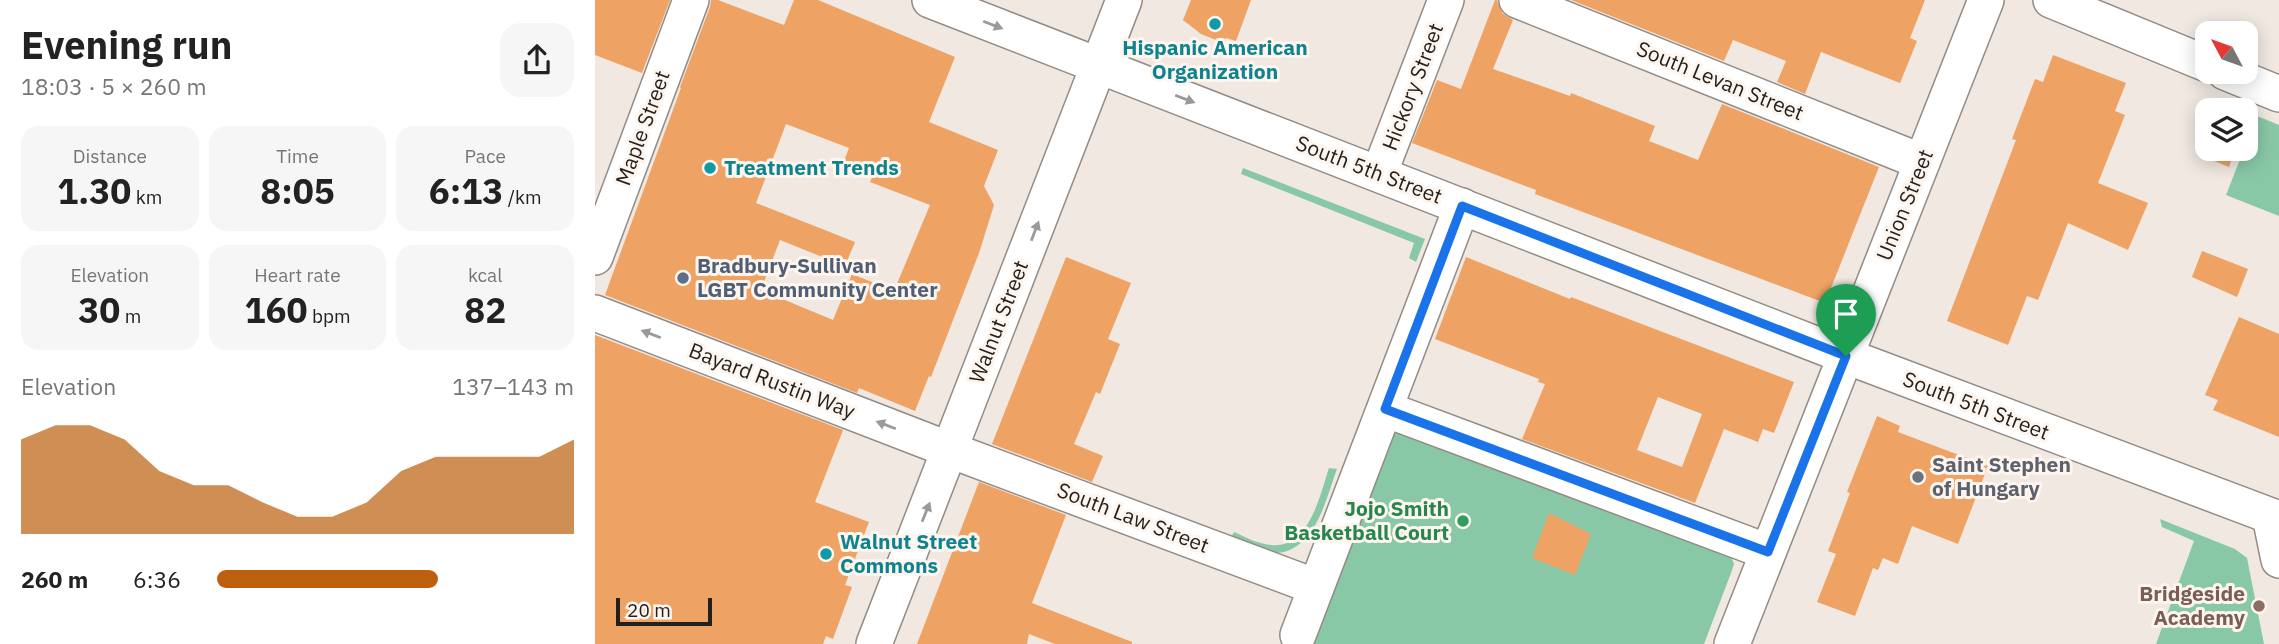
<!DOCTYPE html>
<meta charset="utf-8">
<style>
body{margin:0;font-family:"IBM Plex Sans",sans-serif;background:#f6f6f6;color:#222;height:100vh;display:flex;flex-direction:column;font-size:26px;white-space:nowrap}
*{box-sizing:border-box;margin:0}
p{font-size:23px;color:#767676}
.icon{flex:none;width:38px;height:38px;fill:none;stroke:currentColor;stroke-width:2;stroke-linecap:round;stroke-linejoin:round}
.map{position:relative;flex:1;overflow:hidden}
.sheet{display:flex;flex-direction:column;background:#fff;width:595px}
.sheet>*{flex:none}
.needle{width:46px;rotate:311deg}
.buttons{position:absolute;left:1600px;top:21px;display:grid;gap:14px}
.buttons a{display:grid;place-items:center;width:63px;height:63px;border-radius:14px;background:#fff;box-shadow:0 4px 18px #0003;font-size:35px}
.scale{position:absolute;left:21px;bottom:18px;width:96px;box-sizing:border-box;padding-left:7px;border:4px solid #221f1c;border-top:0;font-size:19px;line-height:24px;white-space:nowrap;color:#221f1c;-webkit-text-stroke:5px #fdf5ee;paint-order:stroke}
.pin{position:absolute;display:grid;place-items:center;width:60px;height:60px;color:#fff;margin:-72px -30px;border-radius:50% 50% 50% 0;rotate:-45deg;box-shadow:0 0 7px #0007}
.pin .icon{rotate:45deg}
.round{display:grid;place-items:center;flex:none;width:74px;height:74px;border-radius:21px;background:#f6f6f6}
.head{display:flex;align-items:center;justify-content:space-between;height:119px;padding:0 21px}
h1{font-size:38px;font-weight:800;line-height:52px}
.metrics{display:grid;grid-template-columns:repeat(3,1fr);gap:10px;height:119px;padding:7px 21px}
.metrics div{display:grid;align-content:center;border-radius:18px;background:#f6f6f6;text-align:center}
.metrics b{font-size:35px;font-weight:800}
.metrics small{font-size:19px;font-weight:400}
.metrics p{font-size:19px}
.chart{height:196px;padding:14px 21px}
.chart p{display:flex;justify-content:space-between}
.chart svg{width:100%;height:126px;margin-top:7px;fill:#bc600d;opacity:.7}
ul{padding:0 21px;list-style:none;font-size:23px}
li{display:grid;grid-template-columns:112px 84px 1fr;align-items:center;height:52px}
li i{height:18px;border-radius:9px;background:#bc600d}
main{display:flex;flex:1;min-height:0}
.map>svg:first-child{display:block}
.green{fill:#89c8a7}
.building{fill:#eea263;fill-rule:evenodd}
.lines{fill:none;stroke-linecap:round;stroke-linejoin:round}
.minor-casing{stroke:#938b85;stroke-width:38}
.minor{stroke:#fff;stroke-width:35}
.oneway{fill:#9c9a99}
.route-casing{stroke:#fff;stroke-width:14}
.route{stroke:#1a73e8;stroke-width:9}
.culture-dot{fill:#0f9aa8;stroke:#fdf5ee;stroke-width:2.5}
.service-dot{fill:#5c6f8a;stroke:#fdf5ee;stroke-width:2.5}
.worship-dot{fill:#6b7280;stroke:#fdf5ee;stroke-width:2.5}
.leisure-dot{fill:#2e9e5b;stroke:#fdf5ee;stroke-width:2.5}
.education-dot{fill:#8d6e63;stroke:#fdf5ee;stroke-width:2.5}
.labels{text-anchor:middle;stroke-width:6;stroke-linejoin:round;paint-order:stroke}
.culture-label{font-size:21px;font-weight:bold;fill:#0d838f;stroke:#fdf5ee;text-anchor:start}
.street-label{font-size:21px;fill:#221f1c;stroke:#fdf5ee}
.service-label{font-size:21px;font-weight:bold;fill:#4e5e75;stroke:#fdf5ee;text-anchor:start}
.worship-label{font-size:21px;font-weight:bold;fill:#5b616d;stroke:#fdf5ee;text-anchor:start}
.leisure-label{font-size:21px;font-weight:bold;fill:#27864d;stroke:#fdf5ee;text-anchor:end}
.education-label{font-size:21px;font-weight:bold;fill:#785e54;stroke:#fdf5ee;text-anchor:end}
</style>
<main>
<section class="sheet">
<div class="head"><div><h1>Evening run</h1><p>18:03 · 5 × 260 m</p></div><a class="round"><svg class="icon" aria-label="share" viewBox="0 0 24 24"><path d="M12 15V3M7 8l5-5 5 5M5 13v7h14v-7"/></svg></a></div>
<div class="metrics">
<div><p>Distance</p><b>1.30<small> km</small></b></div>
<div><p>Time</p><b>8:05</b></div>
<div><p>Pace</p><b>6:13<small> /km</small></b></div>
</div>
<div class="metrics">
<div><p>Elevation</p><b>30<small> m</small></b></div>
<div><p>Heart rate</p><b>160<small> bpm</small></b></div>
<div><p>kcal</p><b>82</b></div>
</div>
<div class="chart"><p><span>Elevation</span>137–143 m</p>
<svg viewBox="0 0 160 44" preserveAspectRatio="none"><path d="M0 44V11L10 6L20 6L30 11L40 22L50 27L60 27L70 33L80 38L90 38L100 33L110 22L120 17L130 17L140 17L150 17L160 11V44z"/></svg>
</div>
<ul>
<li><b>260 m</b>6:36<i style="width:62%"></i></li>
</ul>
</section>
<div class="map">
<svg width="1684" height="644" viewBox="0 0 1684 644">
<rect width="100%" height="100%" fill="#f0e8e1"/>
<g class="green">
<path d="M1662,116L1684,125V216L1631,195Z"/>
<path d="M648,168L830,239L821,262L814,258L819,243L646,174Z"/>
<path d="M796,426L1135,554L1139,564L1136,573L1109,644H711Z"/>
<path d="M734,468L742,469C731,498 721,550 682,553C671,554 647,543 635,539L639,532C648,536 659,542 670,544C713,554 724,498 734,468Z"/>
<path d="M1565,519L1640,549L1652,558L1669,644H1561L1599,541L1567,527Z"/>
</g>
<g class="building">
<path d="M0,0H75L47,73L0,55Z"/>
<path d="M116,0H123L189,25L199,0H223L360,57L334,122L403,150L389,186L399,205L384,253L336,377L334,376L320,411L264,388L262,393L10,295L86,88L85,87L115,7ZM191,124L254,148L249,161L279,173L275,182L335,205L299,291L257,274L238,320L166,290L185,240L250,266L260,242L161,203Z"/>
<path d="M596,0H656L641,41L631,38L626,42L606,34L588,20Z"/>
<path d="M900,0H902L907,13L918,20L898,69L975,96L976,93L1060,126L1054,141L1103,160L1127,104L1284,167L1230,303L940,194L941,190L817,143L842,80L866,89Z"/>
<path d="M976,0H1330L1315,38L1322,41L1305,83L1226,52L1210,94L1182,82L1191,61L1138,40L1129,61Z"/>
<path d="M1458,55L1531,83L1520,111L1530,115L1503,183L1553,203L1533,250L1473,223L1443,300L1432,296L1413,345L1352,321L1421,140L1417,139L1440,79L1448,82Z"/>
<path d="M1612,146V149H1641L1634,167L1607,156Z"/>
<path d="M1607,251L1653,269L1642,297L1597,277Z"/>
<path d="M471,257L536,283L513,339L525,344L505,394L501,392L479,444L508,456L497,482L397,444Z"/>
<path d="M871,257L975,299L976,297L1199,382L1179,433L1168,429L1163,442L1129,429L1100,503L927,439L950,384L943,382L944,379L840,339ZM1063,397L1107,414L1087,467L1042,450Z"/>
<path d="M1644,317L1684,334V437L1618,410L1623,400L1610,395Z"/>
<path d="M0,335L248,430L220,502L274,522L250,585L257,587L238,639L231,636L228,644H0Z"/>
<path d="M1282,416L1305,426L1303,432L1393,466L1363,544L1317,526L1303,564L1288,558L1283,570L1278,568L1260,616L1222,602L1241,554L1233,551L1255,493L1252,492Z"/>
<path d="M384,482L471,515L437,603L537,642V644H460L434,634L432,644H322Z"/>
<path d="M954,513L996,534L980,575L937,558Z"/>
</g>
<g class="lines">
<defs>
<g id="minor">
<path d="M335,0L1251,356L1684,519"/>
<path d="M922,0L1327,162"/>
<path d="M1456,0L1612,64"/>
<path d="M1630,72L1684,94"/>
<path d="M784,174L851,0"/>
<path d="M0,257L96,0"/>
<path d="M0,313L355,450L721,587"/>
<path d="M790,409L1173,552"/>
<path d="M1675,516L1684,560"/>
<path d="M703,635L867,206"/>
<path d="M279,644L529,0"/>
<path d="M1137,644L1391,0"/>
</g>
</defs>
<use href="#minor" class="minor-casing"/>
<use href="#minor" class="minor"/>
</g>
<defs><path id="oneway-solid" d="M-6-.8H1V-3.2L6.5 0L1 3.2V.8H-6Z" transform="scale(1.75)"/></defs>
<g class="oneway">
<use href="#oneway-solid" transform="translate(398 25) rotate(21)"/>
<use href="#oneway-solid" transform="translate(590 99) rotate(21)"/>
<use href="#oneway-solid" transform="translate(440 231) rotate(-69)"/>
<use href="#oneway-solid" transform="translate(56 334) rotate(-159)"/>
<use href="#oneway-solid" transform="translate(291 425) rotate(-159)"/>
<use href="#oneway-solid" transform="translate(331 512) rotate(-68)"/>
</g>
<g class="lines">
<defs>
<path id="route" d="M867,206L1251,356L1173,552L790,409Z"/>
</defs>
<use href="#route" class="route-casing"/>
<use href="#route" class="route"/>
</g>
<g class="culture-dot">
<circle cx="620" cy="24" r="7"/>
<circle cx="115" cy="168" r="7"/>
<circle cx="231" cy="554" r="7"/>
</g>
<circle class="service-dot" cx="88" cy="278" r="7"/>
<circle class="worship-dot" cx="1323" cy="477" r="7"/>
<circle class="leisure-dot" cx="868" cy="521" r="7"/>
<circle class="education-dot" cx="1664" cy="606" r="7"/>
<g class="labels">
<g class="culture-label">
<text x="620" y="55" text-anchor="middle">Hispanic American<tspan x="620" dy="24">Organization</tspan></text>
<text x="129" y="175">Treatment Trends</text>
<text x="245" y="549">Walnut Street<tspan x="245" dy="24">Commons</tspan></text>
</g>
<g class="street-label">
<text transform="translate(1125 81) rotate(22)" y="7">South Levan Street</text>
<text transform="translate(818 87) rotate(-69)" y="7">Hickory Street</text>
<text transform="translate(48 128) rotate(-70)" y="7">Maple Street</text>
<text transform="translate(774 170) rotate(21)" y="7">South 5th Street</text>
<text transform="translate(1310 205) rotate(-68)" y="7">Union Street</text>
<text transform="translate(404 322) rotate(-69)" y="7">Walnut Street</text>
<text transform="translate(177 381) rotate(21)" y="7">Bayard Rustin Way</text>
<text transform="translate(1381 406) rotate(21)" y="7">South 5th Street</text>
<text transform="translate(538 518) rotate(21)" y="7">South Law Street</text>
</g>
<g class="service-label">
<text x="102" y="273">Bradbury-Sullivan<tspan x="102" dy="24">LGBT Community Center</tspan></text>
</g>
<g class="worship-label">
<text x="1337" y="472">Saint Stephen<tspan x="1337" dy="24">of Hungary</tspan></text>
</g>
<g class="leisure-label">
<text x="854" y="516">Jojo Smith<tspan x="854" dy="24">Basketball Court</tspan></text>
</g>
<g class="education-label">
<text x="1650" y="601">Bridgeside<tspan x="1650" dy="24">Academy</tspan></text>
</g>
</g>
</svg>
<div class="buttons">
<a><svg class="needle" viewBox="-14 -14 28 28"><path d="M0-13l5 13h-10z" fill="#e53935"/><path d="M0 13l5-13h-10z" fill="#767676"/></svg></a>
<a><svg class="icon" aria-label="layers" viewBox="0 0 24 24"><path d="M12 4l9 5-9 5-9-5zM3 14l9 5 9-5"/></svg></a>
</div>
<div class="scale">20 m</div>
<div class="pin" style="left:1251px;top:356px;background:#1e9e55"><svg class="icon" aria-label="arrive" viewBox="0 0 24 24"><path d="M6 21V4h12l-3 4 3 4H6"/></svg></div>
</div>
</main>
